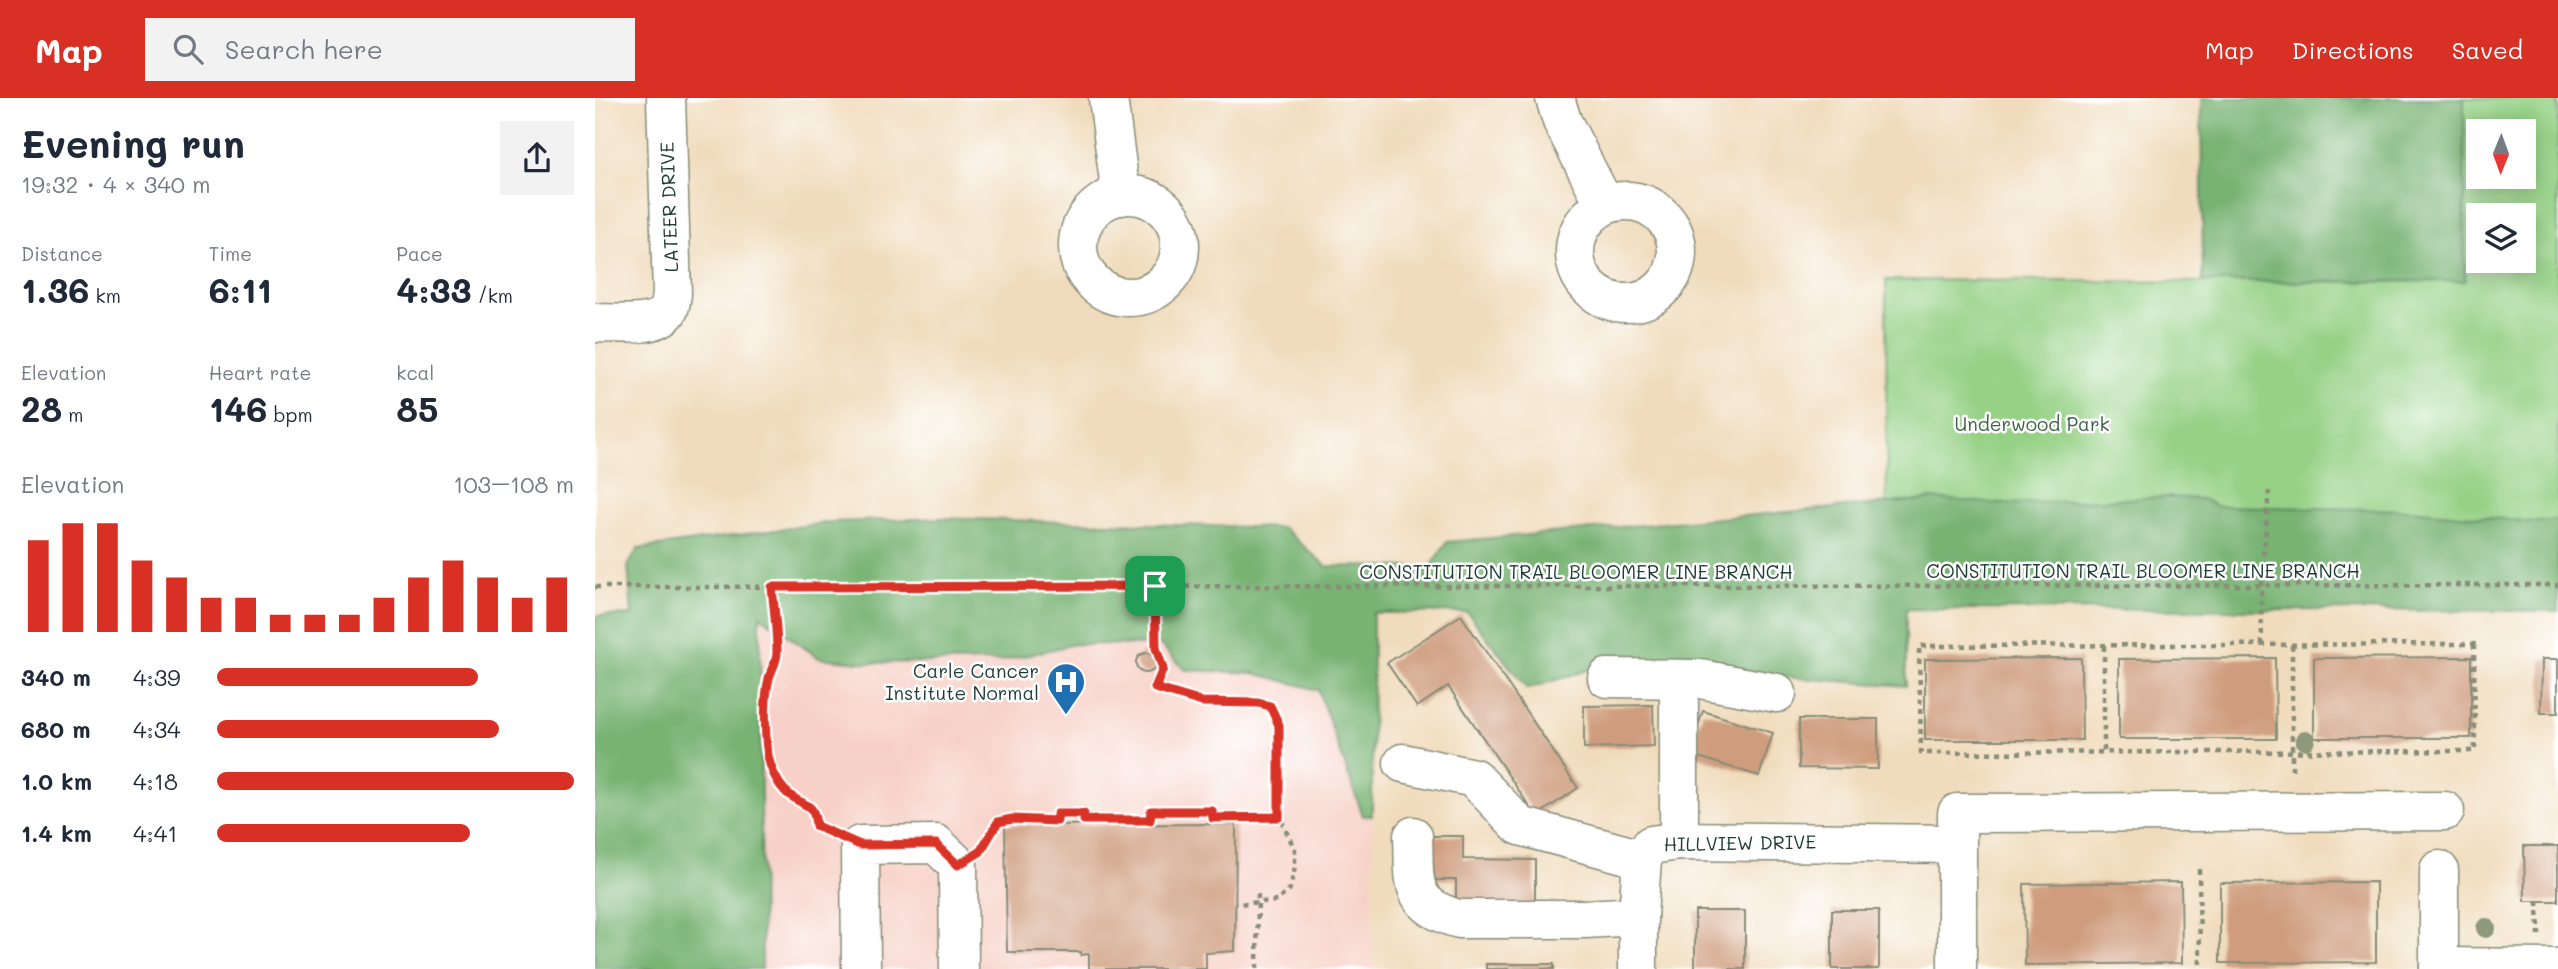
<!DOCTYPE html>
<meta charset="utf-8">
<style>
body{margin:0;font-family:Mali,sans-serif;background:#f2f2f3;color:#1f2937;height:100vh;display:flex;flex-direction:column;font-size:26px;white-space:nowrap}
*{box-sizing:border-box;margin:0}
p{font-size:23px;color:#747a83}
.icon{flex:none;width:38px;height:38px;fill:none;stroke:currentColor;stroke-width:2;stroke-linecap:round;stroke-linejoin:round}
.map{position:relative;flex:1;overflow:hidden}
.details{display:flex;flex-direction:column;background:#fff;width:595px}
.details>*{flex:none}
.needle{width:46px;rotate:181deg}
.tools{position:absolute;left:1871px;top:21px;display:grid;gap:14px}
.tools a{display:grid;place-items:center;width:70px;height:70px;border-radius:0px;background:#fff;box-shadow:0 4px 18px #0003;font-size:35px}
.pin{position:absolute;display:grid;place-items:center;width:60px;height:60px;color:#fff;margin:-30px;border-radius:14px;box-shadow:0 4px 10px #0006}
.round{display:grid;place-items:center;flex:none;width:74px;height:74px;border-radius:0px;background:#f2f2f3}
.summary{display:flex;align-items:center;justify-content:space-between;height:119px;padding:0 21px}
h1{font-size:38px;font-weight:800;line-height:52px}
.stats{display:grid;grid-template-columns:repeat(3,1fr);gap:10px;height:119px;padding:7px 21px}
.stats div{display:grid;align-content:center}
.stats b{font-size:35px;font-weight:800}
.stats small{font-size:19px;font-weight:400}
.stats p{font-size:19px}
.chart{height:196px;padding:14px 21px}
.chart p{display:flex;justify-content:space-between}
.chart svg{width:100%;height:126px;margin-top:7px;stroke:#d93025;stroke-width:6}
ul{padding:0 21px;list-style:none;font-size:23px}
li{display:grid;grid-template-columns:112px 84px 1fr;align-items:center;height:52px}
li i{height:18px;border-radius:9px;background:#d93025}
header{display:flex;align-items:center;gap:42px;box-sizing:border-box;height:98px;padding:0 35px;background:#d93025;color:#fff}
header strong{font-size:33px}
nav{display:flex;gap:38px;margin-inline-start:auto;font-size:24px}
.search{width:490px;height:63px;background:#f2f2f3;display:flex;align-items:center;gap:18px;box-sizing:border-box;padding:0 24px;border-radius:0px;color:#747a83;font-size:26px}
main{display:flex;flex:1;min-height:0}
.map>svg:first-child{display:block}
.built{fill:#f7d1c7}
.green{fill:#96d186;stroke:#5a875d;stroke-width:2;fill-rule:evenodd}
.forest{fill:#78b373;stroke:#4c7854;stroke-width:2}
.building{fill:#cf9d7e}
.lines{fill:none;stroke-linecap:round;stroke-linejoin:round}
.minor-casing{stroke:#888c78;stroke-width:41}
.path{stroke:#888c78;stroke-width:4.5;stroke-dasharray:5 5;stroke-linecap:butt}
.minor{stroke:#fff;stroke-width:38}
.tree{fill:#8e997c}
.route-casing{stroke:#fff;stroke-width:14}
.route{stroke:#d93025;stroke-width:9}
.labels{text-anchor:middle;stroke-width:5;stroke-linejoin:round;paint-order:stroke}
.street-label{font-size:19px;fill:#1f3d34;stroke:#fff}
.park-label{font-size:19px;fill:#3d6248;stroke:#fff}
.poi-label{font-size:19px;fill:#1f3d34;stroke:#fff;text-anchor:end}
</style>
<header>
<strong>Map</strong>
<div class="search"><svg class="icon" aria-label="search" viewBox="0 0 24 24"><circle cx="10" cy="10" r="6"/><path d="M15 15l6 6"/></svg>Search here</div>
<nav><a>Map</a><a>Directions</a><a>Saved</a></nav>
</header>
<main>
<section class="details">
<div class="summary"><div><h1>Evening run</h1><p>19:32 · 4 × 340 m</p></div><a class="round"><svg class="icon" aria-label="share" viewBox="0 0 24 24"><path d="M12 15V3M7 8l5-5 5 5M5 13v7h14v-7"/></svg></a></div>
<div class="stats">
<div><p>Distance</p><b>1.36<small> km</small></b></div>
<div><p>Time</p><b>6:11</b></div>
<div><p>Pace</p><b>4:33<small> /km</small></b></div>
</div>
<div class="stats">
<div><p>Elevation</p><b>28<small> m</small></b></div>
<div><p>Heart rate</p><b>146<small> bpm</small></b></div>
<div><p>kcal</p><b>85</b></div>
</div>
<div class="chart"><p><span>Elevation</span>103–108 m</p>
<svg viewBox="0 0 160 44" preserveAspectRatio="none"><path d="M5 44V12M15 44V6M25 44V6M35 44V19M45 44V25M55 44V32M65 44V32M75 44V38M85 44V38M95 44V38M105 44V32M115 44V25M125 44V19M135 44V25M145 44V32M155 44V25"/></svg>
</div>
<ul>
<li><b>340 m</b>4:39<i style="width:73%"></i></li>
<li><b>680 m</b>4:34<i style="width:79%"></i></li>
<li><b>1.0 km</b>4:18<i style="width:100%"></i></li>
<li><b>1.4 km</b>4:41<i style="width:71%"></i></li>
</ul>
</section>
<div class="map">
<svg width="1963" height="871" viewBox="0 0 1963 871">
<rect width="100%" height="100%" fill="#fff"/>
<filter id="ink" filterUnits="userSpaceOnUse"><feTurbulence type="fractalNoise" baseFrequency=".0143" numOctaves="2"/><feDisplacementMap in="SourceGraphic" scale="14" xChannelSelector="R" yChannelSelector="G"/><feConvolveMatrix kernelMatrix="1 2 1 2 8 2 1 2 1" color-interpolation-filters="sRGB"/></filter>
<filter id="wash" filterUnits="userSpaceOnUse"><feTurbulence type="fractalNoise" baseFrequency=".00686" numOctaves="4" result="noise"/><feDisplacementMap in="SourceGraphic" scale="28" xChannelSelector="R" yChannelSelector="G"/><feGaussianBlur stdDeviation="1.57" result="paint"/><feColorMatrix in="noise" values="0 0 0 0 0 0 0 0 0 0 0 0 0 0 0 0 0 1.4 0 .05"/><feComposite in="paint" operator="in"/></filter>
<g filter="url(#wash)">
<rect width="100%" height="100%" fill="#f0dcbc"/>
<path class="built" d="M778,515L777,871H167L164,517Z"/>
<path class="green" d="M1869,0H1963V465L1292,471L1291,182L1608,184L1869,183ZM1883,33H1928V79H1883ZM1883,117H1928V163H1883Z"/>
<g class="forest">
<path d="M1606,0H1869L1870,183L1608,184Z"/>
<path d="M1576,399L1607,401L1621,408L1813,412L1940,424L1963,422V513L1311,511V588L1012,566L932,591L872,514L778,515L777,718H768L723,592L659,575L590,572L566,547L480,546L407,563L274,565L224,560L165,518L167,871H0V518L37,517L33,468L43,451L237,424L346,420L688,430L731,468L836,469L852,444L1340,401L1411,406Z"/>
</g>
<g id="blocks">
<g class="building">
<path d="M866,517L983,690L941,718L853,588L822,609L792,565Z"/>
<circle cx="551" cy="565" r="10"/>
<path d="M1876,559V640H1719V560Z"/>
<path d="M1486,560L1487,642H1330V561Z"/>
<path d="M1680,560L1681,641H1524V561Z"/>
<path d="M1947,561H1963V615H1946Z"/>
<path d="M1058,607L1059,648L989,650V608Z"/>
<path d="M1108,613L1178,635L1164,678L1094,656Z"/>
<path d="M1204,621H1283V671L1204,670Z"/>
<path d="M641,726L640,853L611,855V871H494V856L486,857V854H412L410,727Z"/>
<path d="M831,738H868V761L940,762V806H861V782H831Z"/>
<path d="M1929,748H1963V803H1930Z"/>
<path d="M1586,784L1587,865L1430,867L1429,786Z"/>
<path d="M1781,784V864L1625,865V785Z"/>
<rect x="1237" y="812" width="47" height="59"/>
<rect x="1100" y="813" width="50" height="58"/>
<rect x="891" y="866" width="68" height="5"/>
</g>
</g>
</g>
<g filter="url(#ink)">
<use href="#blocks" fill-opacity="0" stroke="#888c78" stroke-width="2"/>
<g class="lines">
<defs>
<g id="minor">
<path d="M513,0L526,98"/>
<path d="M960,0L967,23L1010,107"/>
<circle cx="534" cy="148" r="51"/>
<circle cx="1031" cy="154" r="51"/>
<path d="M0,225C18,225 62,230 73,213C76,208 76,201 77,196L71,0"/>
<path d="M1012,580L1105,581L1182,595"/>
<path d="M1084,581V743"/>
<path d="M808,665L879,680L925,728L1047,761"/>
<path d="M818,738C820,783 812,807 864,821H990L1043,818"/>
<path d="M1844,772V871"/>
<path d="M1844,869L1963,870"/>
<path d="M266,871L265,747L341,746L363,767L364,871"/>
<path d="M1043,871V818L1047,761L1056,747L1084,743L1361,746"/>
<path d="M1362,871V715L1850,713"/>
</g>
</defs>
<use href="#minor" class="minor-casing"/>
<g class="path">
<path d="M560,488L561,550L568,571L560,590L606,604L663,605L675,608L684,627L682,713L700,752V769L695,791L682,803L640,806"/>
<path d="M0,489L1963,487"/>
<path d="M177,489C179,510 182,532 182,554C182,564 177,570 174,580C169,601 169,645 175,666C179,678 186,691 196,698C212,710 219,704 221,728L234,734"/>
<path d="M1879,546L1880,653L1326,655L1324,548Z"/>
<path d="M1667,547L1666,487L1674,393"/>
<path d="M1697,547V673"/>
<path d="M1509,548V655"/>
<path d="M389,746L403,724L417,721L462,723V716H490L489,722H556V713H617L618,720L684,719"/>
<path d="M1604,771L1605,871"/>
<path d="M1943,803L1944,837"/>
<path d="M662,871L663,791"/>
</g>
<use href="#minor" class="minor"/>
</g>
<g class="tree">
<circle cx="1710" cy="642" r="10"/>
<circle cx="1891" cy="830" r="10"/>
</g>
</g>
<g class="lines" filter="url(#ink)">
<defs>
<path id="route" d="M560,488L561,550L568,571L560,590L607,604L663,605L675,608L684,627V719L618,720L617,713H556L555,722H489V716H462V723L417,721L403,724L385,754L363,767L341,746L265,747L221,728C219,704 212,710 196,698C186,691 179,678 175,666C169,645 169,601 174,580C177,570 182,564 182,554C182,532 179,510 177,489Z"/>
</defs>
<use href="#route" class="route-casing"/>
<use href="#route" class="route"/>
</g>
<defs>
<symbol id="hospital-pin" viewBox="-11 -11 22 30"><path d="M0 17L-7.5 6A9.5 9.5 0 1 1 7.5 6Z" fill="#1f6fb2" stroke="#fff"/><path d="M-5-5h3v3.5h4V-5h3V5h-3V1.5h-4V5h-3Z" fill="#fff"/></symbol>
</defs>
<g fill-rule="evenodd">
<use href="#hospital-pin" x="449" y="562" width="44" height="60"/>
</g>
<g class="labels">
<g class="street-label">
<text transform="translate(74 109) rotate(-92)" y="7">LATEER DRIVE</text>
<text x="1548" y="480">CONSTITUTION TRAIL BLOOMER LINE BRANCH</text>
<text x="981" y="481">CONSTITUTION TRAIL BLOOMER LINE BRANCH</text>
<text transform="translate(1145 745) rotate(-1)" y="7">HILLVIEW DRIVE</text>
</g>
<g class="park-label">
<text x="1437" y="333">Underwood Park</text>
</g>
<g class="poi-label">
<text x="444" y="580">Carle Cancer<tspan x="444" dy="22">Institute Normal</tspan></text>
</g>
</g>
</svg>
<div class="tools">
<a><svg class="needle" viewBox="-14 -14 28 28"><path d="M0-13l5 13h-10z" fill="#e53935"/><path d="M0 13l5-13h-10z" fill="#747a83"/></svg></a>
<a><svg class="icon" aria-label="layers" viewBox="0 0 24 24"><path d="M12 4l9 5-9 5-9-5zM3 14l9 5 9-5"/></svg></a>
</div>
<div class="pin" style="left:560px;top:488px;background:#1e9e55"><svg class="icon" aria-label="arrive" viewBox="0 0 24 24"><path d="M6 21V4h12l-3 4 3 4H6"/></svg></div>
</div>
</main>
